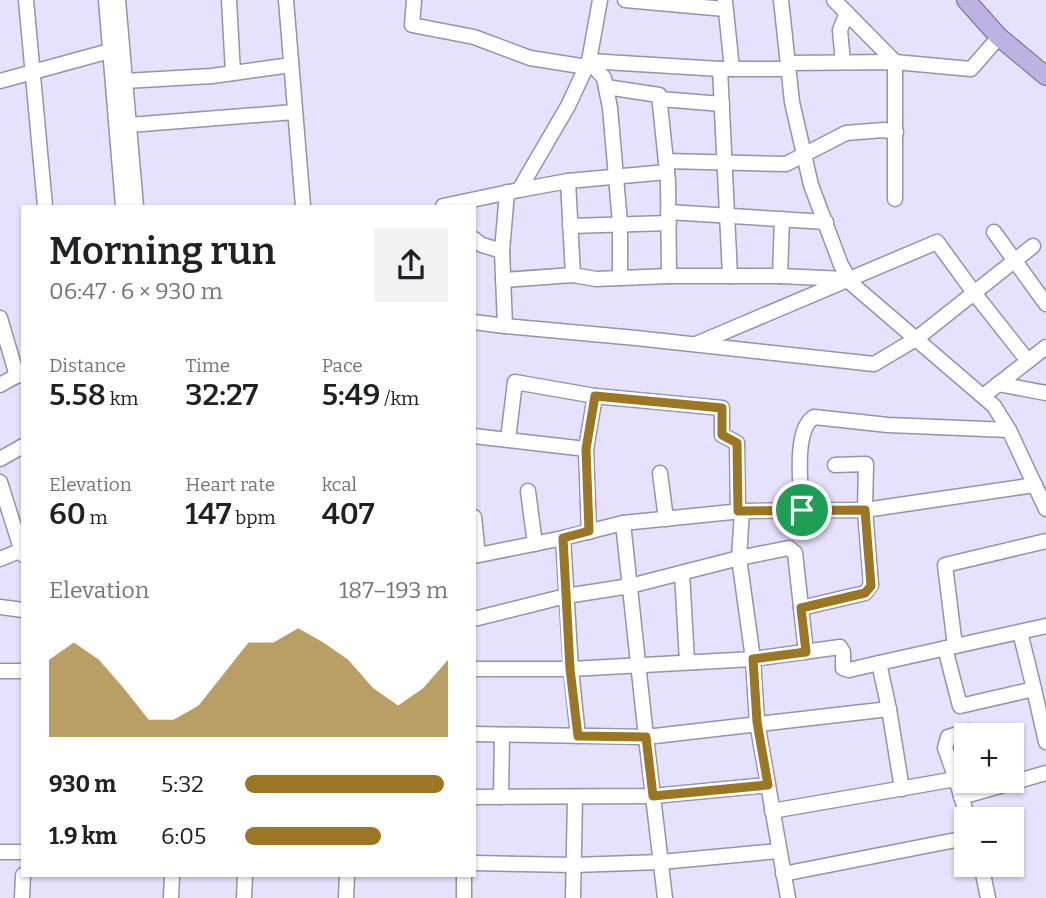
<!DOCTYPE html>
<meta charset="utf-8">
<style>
body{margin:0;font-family:Bitter,serif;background:#f2f2f2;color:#202124;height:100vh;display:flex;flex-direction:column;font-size:26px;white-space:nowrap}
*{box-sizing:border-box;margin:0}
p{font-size:23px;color:#757577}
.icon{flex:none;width:38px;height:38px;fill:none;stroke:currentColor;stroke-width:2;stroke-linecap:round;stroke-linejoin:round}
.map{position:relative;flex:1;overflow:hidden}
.panel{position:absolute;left:21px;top:205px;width:455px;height:672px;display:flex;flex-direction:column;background:#fff;border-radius:0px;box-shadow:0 2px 5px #0004}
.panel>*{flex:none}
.fabs{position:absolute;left:954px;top:723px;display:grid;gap:14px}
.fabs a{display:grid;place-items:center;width:70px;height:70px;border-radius:0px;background:#fff;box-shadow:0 2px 5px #0004;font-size:35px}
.pin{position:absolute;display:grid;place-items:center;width:60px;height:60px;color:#fff;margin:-30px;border:4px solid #fff;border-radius:50%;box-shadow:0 2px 7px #0007}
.round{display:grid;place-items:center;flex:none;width:74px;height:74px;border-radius:0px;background:#f2f2f2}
.summary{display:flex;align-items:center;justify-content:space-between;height:119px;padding:0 28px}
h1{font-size:38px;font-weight:600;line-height:52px}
.stats{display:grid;grid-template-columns:repeat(3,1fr);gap:10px;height:119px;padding:7px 28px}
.stats div{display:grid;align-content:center}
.stats b{font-size:30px;font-weight:600}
.stats small{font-size:19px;font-weight:400}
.stats p{font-size:19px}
.chart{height:196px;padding:14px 28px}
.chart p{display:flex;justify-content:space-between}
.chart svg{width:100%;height:126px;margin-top:7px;fill:#9c7723;opacity:.7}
ul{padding:0 28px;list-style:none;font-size:23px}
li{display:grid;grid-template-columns:112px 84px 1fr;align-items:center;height:52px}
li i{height:18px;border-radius:9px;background:#9c7723}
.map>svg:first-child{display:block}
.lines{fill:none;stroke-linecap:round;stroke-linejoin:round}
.minor-casing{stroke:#9692ab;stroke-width:17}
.major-casing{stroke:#71649c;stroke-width:20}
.minor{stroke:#fff;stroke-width:14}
.major{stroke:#bdb2e2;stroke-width:18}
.route-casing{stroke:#fff;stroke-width:14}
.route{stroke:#9c7723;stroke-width:9}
</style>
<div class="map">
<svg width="1046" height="898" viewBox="0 0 1046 898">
<rect width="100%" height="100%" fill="#e6e1fc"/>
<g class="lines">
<defs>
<g id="minor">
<path d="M26,0L45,206"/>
<path d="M106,0L123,206"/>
<path d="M118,0L136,206"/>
<path d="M229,0L233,73"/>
<path d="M286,0L303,206"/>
<path d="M414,0L412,25L474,37L530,58L587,67"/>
<path d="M625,0L725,9"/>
<path d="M781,0L792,102L811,185L841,265L852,284L994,406L1009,430L1046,509"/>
<path d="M834,0L895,62V199"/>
<path d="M725,1L732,69"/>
<path d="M589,61L604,78L610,108L620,223V278"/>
<path d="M589,61L720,69"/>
<path d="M843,62L840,30L847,13"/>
<path d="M788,63L895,62L971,69L999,37"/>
<path d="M0,81L117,49"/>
<path d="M125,81L212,76L291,65"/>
<path d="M606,87L659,95L668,181L669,276"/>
<path d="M660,99L722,104"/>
<path d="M129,125L294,112"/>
<path d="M666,161L786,164L846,133L883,130L896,132"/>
<path d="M568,181L573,275"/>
<path d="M519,190L568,181L667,172"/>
<path d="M443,206L519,190L568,106L589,61L600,0"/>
<path d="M668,212L826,222"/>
<path d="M570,226L669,223"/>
<path d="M994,232L1046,304"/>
<path d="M474,239L482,245L502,251L505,326L636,338L874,364L916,339L1033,246"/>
<path d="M502,251L507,192"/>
<path d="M730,276L720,69H788"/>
<path d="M780,276L782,219"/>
<path d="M503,280L573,275L596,279L669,276H780L845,279"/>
<path d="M0,318L17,376"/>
<path d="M474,322L505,326"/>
<path d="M696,344L937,242L975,294L1028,361"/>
<path d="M998,384L1046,393"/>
<path d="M0,385L23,372"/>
<path d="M983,396L1046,347"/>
<path d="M474,436L586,449L595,396L722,408V435L737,443L738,511"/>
<path d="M508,439L515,382L595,396"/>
<path d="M586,449L589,532"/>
<path d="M0,459L23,446"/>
<path d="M660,473L666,519"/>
<path d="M0,482L23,555"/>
<path d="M528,491L535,544"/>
<path d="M742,511L739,558L789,548L795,553L806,652"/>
<path d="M802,511C801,488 793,430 814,417L888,425L1009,430"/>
<path d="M474,517L478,555"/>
<path d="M474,556L563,538"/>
<path d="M0,559L22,550"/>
<path d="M682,573L687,661"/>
<path d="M0,607L23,610"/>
<path d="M801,608L865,593L871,585L865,510L866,464L835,465"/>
<path d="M474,619L566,596L630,586L739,558L753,659L571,669H474"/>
<path d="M955,646L945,565L1046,541"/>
<path d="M945,648L960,706L1034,689L1020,632"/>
<path d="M0,671H23"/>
<path d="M1034,689L1046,742"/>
<path d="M889,709L902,789"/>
<path d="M474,734L646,737L623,523L742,511L865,510L1035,485"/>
<path d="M578,736L571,669L563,538L623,523"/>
<path d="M956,779L945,748L948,737L969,731"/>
<path d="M474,797L653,796L768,785"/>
<path d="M501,797L502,735"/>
<path d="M961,797L1046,773"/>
<path d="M772,811L956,779L968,819"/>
<path d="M0,852H23"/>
<path d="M474,863L574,865L661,862L779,851"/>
<path d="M981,864L988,898"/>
<path d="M783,874L966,838"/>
<path d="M464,875V898"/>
<path d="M22,898L23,875"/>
<path d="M171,898L172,875"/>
<path d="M244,898L245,875"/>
<path d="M346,898L347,875"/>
<path d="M573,898L575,797"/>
<path d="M665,898L646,737L889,709L879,663L1046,626"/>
<path d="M788,898L757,722L753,659L840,647L843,652V668L849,670L879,663"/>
</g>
<path id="major" d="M966,0L999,37L1046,76"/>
</defs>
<use href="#minor" class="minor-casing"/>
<use href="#major" class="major-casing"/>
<use href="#minor" class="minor"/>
<use href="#major" class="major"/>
</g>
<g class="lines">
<defs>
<path id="route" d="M595,396L722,408V435L737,443L738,511L865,510L871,586L865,593L801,608L806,652L753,659L757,722L768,785L653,796L646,737L578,736L570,669L563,538L589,531L586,449Z"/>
</defs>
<use href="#route" class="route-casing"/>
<use href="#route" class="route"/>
</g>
</svg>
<div class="fabs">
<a>+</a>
<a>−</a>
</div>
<div class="pin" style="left:802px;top:510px;background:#1e9e55"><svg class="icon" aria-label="arrive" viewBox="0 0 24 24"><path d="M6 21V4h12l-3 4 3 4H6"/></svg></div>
<section class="panel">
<div class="summary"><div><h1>Morning run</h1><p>06:47 · 6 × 930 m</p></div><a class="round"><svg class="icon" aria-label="share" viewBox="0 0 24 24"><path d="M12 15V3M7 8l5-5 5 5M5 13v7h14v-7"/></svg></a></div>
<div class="stats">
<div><p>Distance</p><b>5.58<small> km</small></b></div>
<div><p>Time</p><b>32:27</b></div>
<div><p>Pace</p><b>5:49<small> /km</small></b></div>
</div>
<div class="stats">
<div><p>Elevation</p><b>60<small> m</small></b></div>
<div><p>Heart rate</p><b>147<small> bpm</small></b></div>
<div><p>kcal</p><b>407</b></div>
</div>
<div class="chart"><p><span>Elevation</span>187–193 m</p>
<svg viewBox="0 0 160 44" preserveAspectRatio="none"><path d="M0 44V17L10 11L20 17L30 27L40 38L50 38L60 33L70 22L80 11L90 11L100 6L110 11L120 17L130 27L140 33L150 27L160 17V44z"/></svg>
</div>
<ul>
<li><b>930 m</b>5:32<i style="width:98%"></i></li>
<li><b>1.9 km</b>6:05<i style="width:67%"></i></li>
</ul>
</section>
</div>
